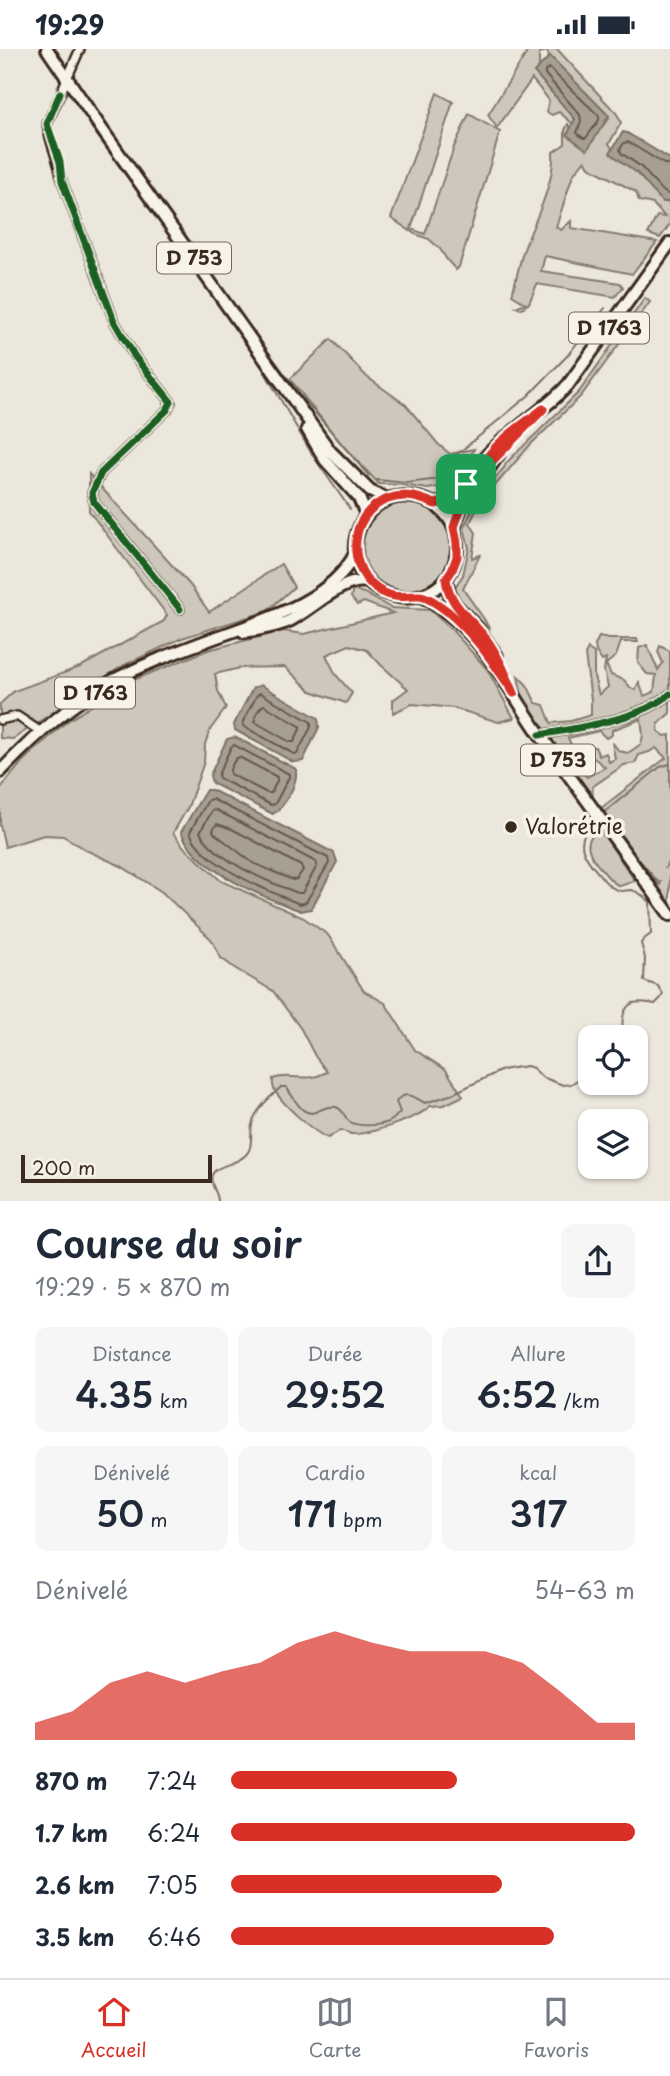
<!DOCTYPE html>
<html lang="fr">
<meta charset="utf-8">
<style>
body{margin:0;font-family:"Playpen Sans",sans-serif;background:#f6f6f7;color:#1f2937;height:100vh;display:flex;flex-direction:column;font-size:26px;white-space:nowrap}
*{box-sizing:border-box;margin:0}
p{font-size:23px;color:#747a83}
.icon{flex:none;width:38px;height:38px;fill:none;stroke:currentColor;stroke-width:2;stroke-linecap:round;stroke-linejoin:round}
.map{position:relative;height:1152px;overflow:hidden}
.panel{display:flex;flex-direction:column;background:#fff;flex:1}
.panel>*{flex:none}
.fabs{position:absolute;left:578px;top:976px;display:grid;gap:14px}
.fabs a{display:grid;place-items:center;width:70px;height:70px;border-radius:14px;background:#fff;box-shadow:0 2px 5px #0004;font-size:35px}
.scale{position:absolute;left:21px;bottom:18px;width:191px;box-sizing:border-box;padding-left:7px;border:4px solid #3b2a1e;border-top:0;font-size:19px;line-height:24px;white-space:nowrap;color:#3b2a1e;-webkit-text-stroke:5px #f7f3e8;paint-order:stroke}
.pin{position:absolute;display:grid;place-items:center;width:60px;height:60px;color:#fff;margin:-30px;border-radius:14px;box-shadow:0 4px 10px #0006}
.round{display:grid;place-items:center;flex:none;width:74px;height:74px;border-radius:14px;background:#f6f6f7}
.head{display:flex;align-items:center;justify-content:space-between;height:119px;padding:0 35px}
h1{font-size:38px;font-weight:600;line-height:52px}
.metrics{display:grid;grid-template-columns:repeat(3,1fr);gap:10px;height:119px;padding:7px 35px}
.metrics div{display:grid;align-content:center;border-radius:14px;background:#f6f6f7;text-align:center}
.metrics b{font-size:35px;font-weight:600}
.metrics small{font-size:19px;font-weight:400}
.metrics p{font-size:19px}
.chart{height:196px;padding:14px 35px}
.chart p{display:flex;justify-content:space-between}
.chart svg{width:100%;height:126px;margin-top:7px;fill:#d93025;opacity:.7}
ul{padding:0 35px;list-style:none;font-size:23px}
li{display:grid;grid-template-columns:112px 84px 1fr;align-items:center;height:52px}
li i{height:18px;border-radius:9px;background:#d93025}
.status{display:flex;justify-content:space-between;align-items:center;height:49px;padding:0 35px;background:#fff;direction:ltr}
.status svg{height:19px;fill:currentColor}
.tabs{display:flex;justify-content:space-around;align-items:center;height:98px;border-top:2px solid #e0e1e3;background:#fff;font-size:19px;color:#747a83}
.tabs a{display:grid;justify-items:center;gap:4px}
.tabs .selected{color:#d93025}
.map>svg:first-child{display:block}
.green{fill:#cec8bc;stroke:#84796d;stroke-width:2}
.water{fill:#a89f93;stroke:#7c7064;stroke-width:2}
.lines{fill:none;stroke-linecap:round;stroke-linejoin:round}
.shore{stroke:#67594d;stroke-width:2}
.stream{stroke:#7c7064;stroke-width:2}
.minor-casing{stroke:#3b2a1e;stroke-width:12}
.primary-casing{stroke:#3b2a1e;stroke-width:16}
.minor{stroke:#f7f3e8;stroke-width:7}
.primary{stroke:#f7f3e8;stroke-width:10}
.cycleway-casing{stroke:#f7f3e8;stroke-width:11}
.cycleway{stroke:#1b5e20;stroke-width:7}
.route-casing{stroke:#fff;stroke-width:14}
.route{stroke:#d93025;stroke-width:9}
.poi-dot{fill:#3b2a1e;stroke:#f7f3e8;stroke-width:2.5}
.labels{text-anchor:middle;stroke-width:7;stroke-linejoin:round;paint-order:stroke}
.shield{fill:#f7f3e8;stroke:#73665b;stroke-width:2}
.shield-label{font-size:19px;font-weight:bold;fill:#3b2a1e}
.poi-label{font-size:21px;fill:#3b2a1e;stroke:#f7f3e8;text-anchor:start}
</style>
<div class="status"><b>19:29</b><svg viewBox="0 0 49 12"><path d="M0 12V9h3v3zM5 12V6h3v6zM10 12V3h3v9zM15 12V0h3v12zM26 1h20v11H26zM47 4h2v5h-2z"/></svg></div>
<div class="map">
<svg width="670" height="1152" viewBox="0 0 670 1152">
<rect width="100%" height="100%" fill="#ece7dc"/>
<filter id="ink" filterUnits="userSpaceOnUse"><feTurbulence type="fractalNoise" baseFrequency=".0143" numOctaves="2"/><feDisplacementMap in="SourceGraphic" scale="14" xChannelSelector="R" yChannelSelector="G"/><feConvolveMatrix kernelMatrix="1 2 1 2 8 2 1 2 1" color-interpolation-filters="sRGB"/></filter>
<g filter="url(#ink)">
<g class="green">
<path d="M529,0H557L617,65L621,74L609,95L619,108L645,126L670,156V175L660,189L648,185L657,167L665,168L653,155L639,152L636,143L589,118L585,111L573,126L556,178L561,181L571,172V179L657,193L632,225L545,207L541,222L620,234L623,238L615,248L537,235L529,254L521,260L516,258L525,254L512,246C516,231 519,216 523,203C534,172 555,135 553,103L565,95V81L568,75L585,95L609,70L554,19L547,2L539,4V26L579,70L573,75L559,63L552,66L547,63L549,51L532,30L497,79L488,66Z"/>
<path d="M437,44L453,53L411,180L425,185L454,98L469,65L500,83L459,218L456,221L447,211L440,200L429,190L415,185L391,169Z"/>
<path d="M645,249L650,253L581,347L529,397L494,438L491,434L504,419L506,414L579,343Z"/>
<path d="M331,290L367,328L406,356L438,395L450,405L474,400L456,435L428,440L402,436L379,435L344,398L290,330Z"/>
<path d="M89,425L190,536L209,563L281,515L294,538L267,562L182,589L124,616L13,690L0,689V655L14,642L80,618L164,572L167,566L89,462Z"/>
<circle cx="407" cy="498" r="44"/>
<path d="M475,455H479L470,474L476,484L472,509L480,506L463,540L484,570L490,581L461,553L455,538L463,526L469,499L464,478Z"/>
<path d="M353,541L364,544L391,559L430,561L452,581L487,620L514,669L498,673L454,659L412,655L393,664V651L408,640L381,616L367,601L349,596L326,606L336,626L352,644L346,654L311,642L285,618L240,619L215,625L218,642L226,659L210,681L205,695L204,713L188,758L173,784L184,798L221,832L304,869L328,886L364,942L385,954L415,1001L446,1021L463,1047L444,1056L430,1057C420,1069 368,1086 351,1085C348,1084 344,1082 341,1081L328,1089C314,1084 281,1054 274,1040C272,1035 273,1035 273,1030C293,1023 304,1035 327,1023L315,1007L301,980L273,942L236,920L221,909L211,890L162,843L121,817L90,803L63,787L44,786L5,798L0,776V740L23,712L66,673L131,632L208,601L283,582L304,585L393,564L364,553L357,556L351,548Z"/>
<path d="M599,588L609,590H637L638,593H621L616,607L606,615L611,626L624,631L630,638L635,641L639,633L644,647L654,643L656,626L647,625L638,614L639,599L647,596L658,621L663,614L658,603L660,597L670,602V664L658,675V682L665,687L670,686V807L665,820L670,811V861L644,823L646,820L657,834L660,836L661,833H658L636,807L608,767L605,768L600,760L666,709L656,699L649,703L639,706L635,714L624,716L592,738L593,748L587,744L571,718L573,714L587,728L605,718L594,709L585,712L584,707L589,698H595L599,707L606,704L609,713L615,710L612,693L619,702L628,704L641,695L643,686L641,670L612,681V686L606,689L599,682L568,689L573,700L567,712L562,711L523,652L518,627L527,636L536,654L544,656L551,674L571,672L591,666V650L585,606L588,600L594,604V627L599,646L608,638L604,622L606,610L602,612L596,603L595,596Z"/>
<path d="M598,781L601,782L635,832L620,837C612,834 608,828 602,821C591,809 580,793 598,781Z"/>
</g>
<g class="water">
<path d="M550,7L609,67L587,101L567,86L575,70L534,23Z"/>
<path d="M623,83L627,84L670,110V153H662L637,124L610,104Z"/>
<path d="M261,636L318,669L319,678L303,712L293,713L235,681L234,675L253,639Z"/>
<path d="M235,688L296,720C298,735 285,757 273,765L212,734L210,726L227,690Z"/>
<path d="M206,741H212L334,804L337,813L311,860L301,862C263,848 197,822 181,783Z"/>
</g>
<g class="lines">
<g class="shore">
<path d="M549,19L599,67V71L586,89H583L577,84L581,72L580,66L545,25V22Z"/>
<path d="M670,116L664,115L628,93L624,94L620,100L621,104C628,109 635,113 641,118C651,127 657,141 670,146"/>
<path d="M260,644L311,673V678L297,705H294L243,677V673L257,646Z"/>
<path d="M264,656L300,677V680L294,693H290L255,673C254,668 259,658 264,656Z"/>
<path d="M234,696L289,725V728L275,755L271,756L219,729L218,726L231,698Z"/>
<path d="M239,708L277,728V732L271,744H267L230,725C229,720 234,710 239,708Z"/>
<path d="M212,750L328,809L329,814L306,853L300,855C270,843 201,815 190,783L208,751Z"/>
<path d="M216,761L316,813L317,817L302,844H298C268,833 216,812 200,783L212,762Z"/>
<path d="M217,775L232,780L301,817L303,821L297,830L293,831L253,814L214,784L213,781Z"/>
</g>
<g class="stream">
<path d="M91,78L230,270"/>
<path d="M217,234L298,343"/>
<path d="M255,306L313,407L350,460"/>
<path d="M301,347L369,427"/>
<path d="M377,431L407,434L456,428L457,426L450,411L528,347L567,307L605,259"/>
<path d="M601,766L660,718L670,715"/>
<path d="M594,772C573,792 583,807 599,825C603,830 608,837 615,840C621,844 625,841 631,841C639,842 644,848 650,853L651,885L644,890L641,894L645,909L644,932L658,937L663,945L661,949L655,955C648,954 637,951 631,955C621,961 621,979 625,989"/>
<path d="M218,1152C218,1143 209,1135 212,1126C216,1115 240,1116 248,1103C253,1096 250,1085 252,1076C254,1062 271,1047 281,1038H286C295,1049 302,1072 320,1061C326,1058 330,1057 336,1058C345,1061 343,1068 350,1073C359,1078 384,1077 392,1071C394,1070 399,1064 400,1063L396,1053C405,1040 415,1049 425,1054L450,1046L502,1021L513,1019L527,1017L533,1019L542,1028L563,1036L571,1035L590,1023"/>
</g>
<defs>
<g id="minor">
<path d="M80,0L47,75C50,95 59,112 62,132L114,272L135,308L171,353L167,361L101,424L92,444L94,453L180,560"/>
<path d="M0,671L17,667L41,683"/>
<path d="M540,686C577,679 642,670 670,645"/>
</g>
<g id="primary">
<path d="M47,0L103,82L330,402L370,442L387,450"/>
<path d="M307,380L325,411L359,449L366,466"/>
<path d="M435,455C438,459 443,462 446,466C465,488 459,526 433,541C419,549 403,551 387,545C324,521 361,419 435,455C462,450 471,423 489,404C513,379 544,362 568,336L670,194"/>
<path d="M454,479L461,458L499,405"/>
<path d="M446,530L451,551L477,579L497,607"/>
<path d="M421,547C480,577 505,636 541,687C583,747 627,806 670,866"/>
<path d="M244,583C258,581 273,578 287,573C312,562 341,528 368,533"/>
<path d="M0,723C33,688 70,655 112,632C142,616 174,604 206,592C256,573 328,556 355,505"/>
</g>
</defs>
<use href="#minor" class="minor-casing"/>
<use href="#primary" class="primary-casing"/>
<use href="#minor" class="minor"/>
<use href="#primary" class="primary"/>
<defs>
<g id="cycleway">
<path d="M60,44L47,75L60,113L62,132L114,272L135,308L171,353L167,361L101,424L92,444L94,453L180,560"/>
<path d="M540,686C577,679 642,670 670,645"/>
</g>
</defs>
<use href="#cycleway" class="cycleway-casing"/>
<use href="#cycleway" class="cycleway"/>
</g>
</g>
<g class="lines" filter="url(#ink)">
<defs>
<path id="route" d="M543,360L491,413L461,458L454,478L457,494V508L452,521L446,530C449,558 474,572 489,594C500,610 506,627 514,644C494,614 475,585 447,562C440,557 428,547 419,547C405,547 395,550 382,543C345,523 347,464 388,450C405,444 419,448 435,455C464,450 478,415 499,395C512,382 528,372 543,360Z"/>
</defs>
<use href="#route" class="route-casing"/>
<use href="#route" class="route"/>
</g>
<circle class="poi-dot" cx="511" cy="778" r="7"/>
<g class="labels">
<g class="shield">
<rect x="157" y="193.5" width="74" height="31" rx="5"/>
<rect x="569" y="263.5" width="80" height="31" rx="5"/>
<rect x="55" y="628.5" width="80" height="31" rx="5"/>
<rect x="521" y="695.5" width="74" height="31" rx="5"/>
</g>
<g class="shield-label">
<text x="194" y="216">D 753</text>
<text x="609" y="286">D 1763</text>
<text x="95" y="651">D 1763</text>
<text x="558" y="718">D 753</text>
</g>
<g class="poi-label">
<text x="525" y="785">Valorétrie</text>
</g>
</g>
</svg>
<div class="fabs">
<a><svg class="icon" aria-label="locate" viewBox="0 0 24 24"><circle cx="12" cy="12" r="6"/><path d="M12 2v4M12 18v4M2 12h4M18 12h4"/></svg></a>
<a><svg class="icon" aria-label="layers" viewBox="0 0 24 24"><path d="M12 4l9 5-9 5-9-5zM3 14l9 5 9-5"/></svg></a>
</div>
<div class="scale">200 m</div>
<div class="pin" style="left:466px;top:435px;background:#1e9e55"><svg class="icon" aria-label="arrive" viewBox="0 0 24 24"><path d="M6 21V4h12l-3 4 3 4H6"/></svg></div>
</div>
<section class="panel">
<div class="head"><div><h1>Course du soir</h1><p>19:29 · 5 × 870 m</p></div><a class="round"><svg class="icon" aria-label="share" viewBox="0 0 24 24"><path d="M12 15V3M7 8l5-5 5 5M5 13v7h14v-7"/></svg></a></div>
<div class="metrics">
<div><p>Distance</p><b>4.35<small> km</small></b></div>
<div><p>Durée</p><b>29:52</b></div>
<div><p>Allure</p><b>6:52<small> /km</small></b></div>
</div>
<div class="metrics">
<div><p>Dénivelé</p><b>50<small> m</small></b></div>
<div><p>Cardio</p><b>171<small> bpm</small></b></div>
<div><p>kcal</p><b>317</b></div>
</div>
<div class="chart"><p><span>Dénivelé</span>54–63 m</p>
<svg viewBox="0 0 160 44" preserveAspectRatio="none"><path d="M0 44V38L10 34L20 24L30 20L40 24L50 20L60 17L70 10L80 6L90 10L100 13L110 13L120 13L130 17L140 27L150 38L160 38V44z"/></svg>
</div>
<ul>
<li><b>870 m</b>7:24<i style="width:56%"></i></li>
<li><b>1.7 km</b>6:24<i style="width:100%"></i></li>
<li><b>2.6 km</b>7:05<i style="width:67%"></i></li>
<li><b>3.5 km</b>6:46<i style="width:80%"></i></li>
</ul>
</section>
<nav class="tabs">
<a class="selected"><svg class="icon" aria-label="home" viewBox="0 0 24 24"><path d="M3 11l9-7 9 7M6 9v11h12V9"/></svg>Accueil</a>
<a><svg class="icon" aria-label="map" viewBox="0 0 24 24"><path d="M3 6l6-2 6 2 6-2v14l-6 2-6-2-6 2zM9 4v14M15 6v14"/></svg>Carte</a>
<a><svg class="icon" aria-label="saved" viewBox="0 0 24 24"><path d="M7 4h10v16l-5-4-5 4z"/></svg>Favoris</a>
</nav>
